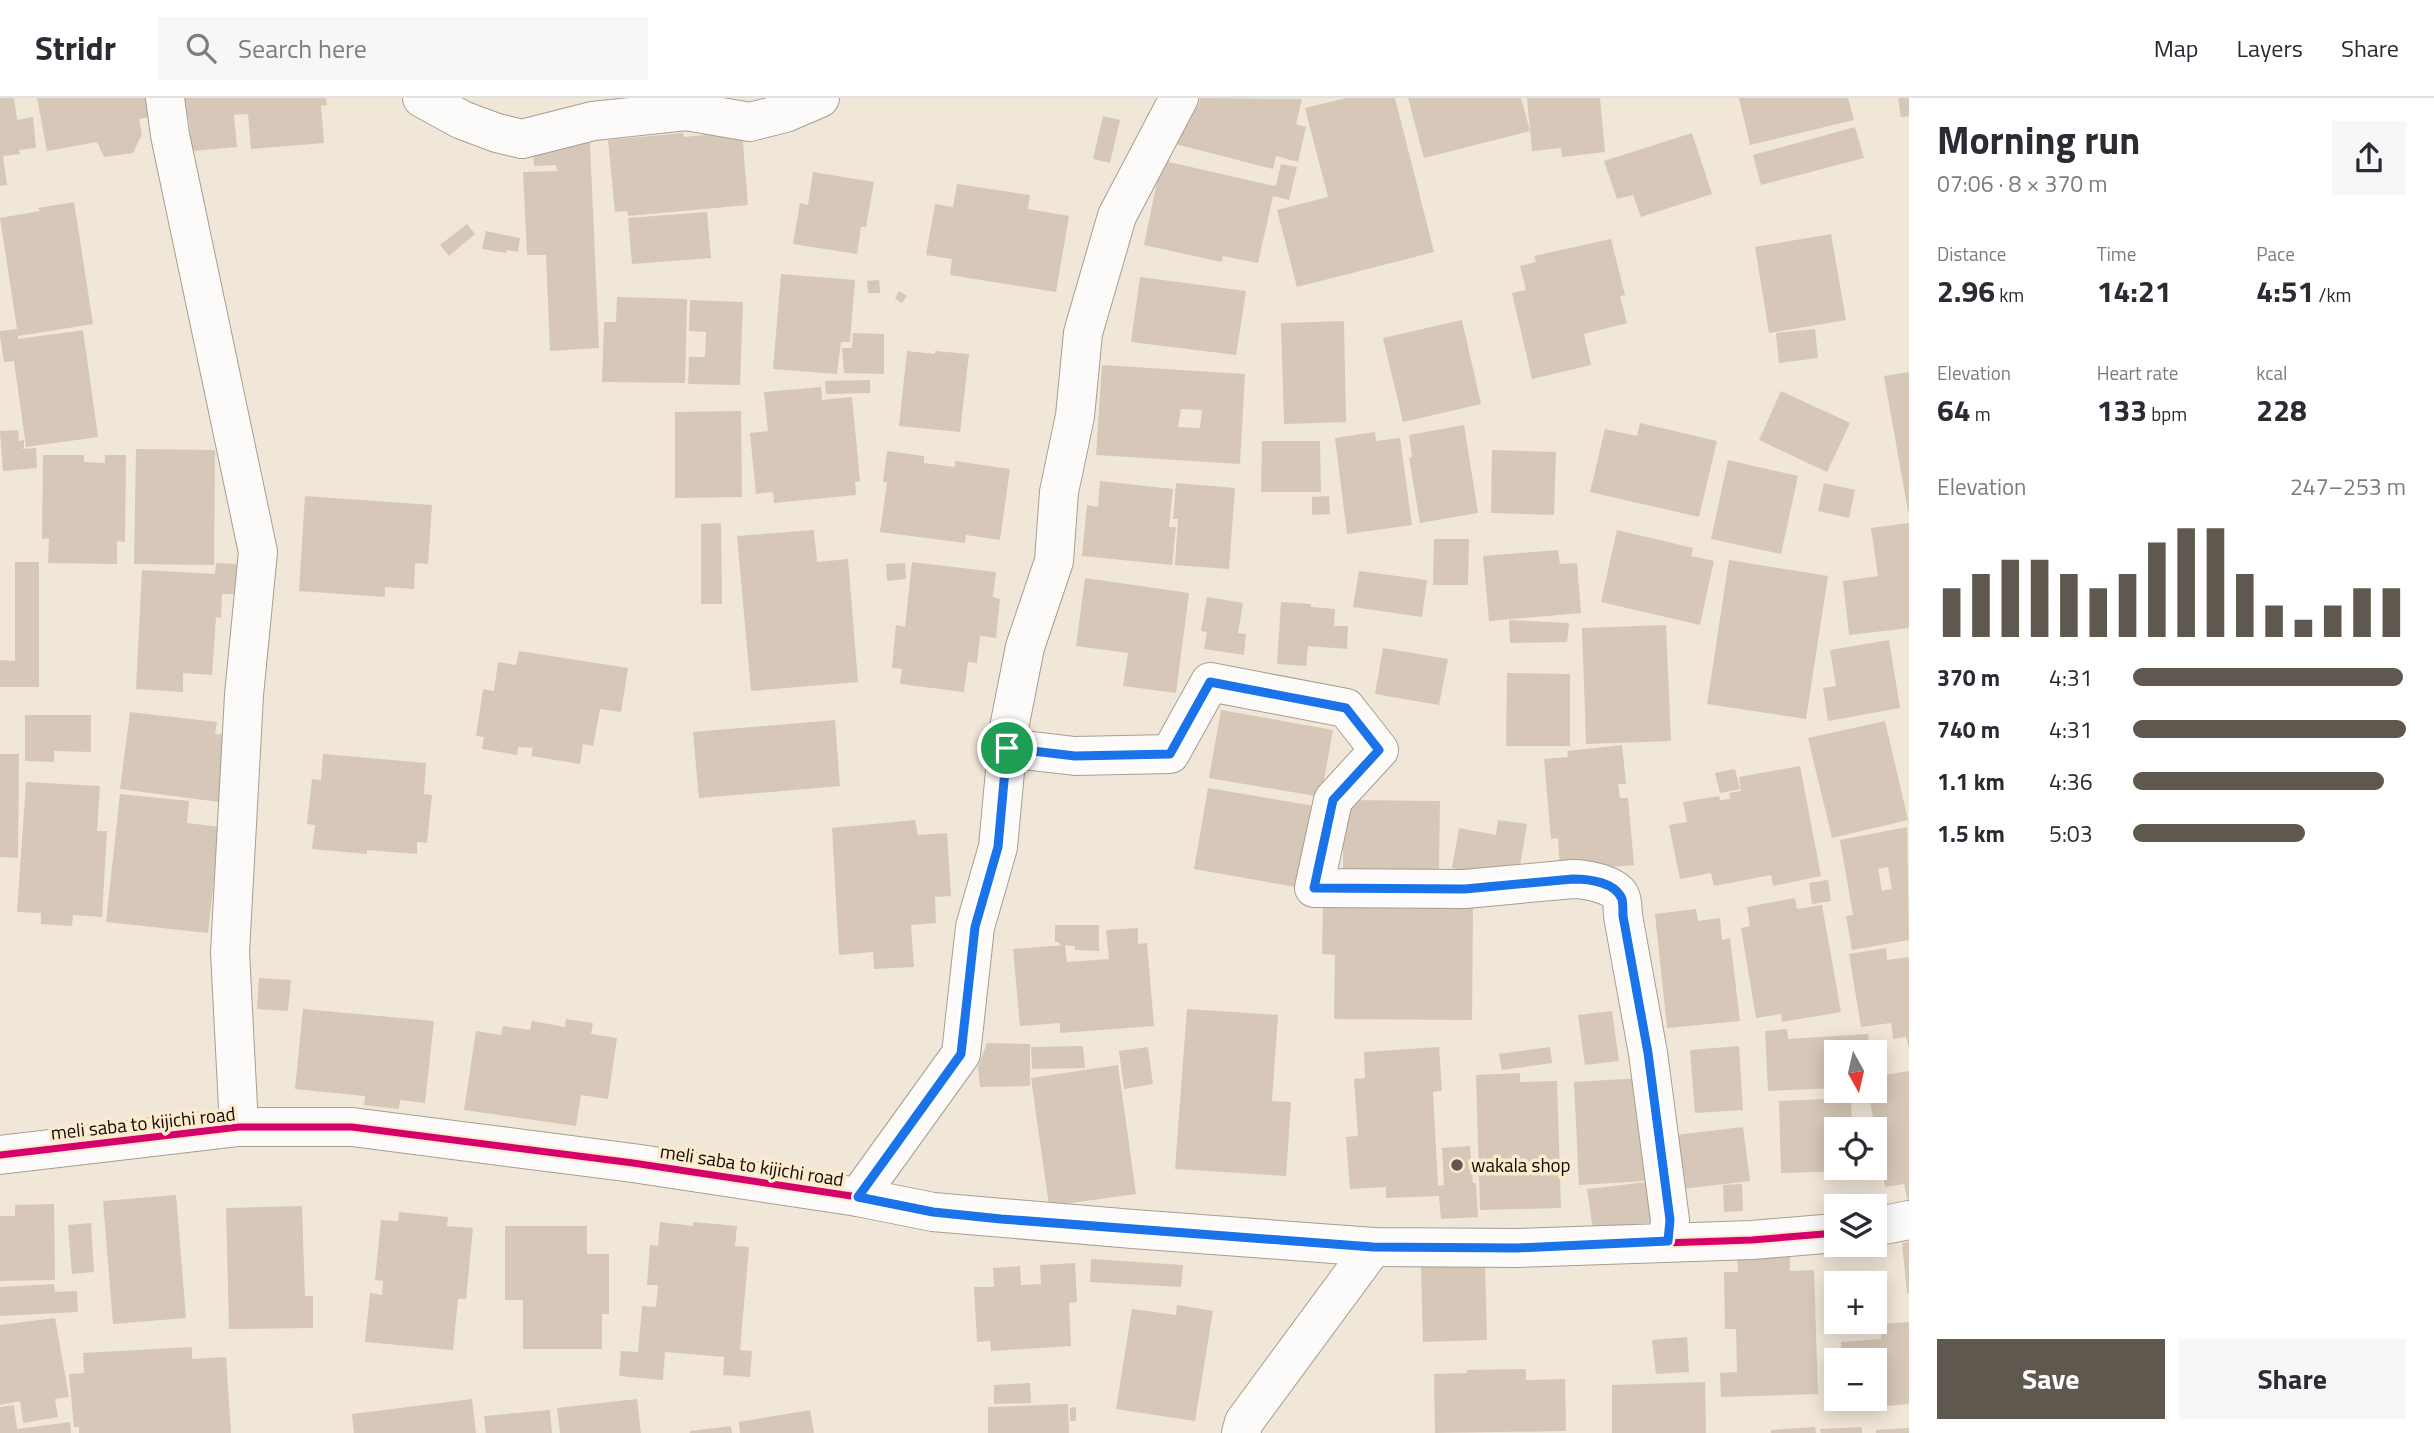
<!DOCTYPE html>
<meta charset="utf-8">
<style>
body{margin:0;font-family:"Titillium Web",sans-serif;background:#f7f7f7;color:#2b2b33;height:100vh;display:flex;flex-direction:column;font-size:26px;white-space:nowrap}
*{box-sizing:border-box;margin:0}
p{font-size:23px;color:#7c7c81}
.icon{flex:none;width:38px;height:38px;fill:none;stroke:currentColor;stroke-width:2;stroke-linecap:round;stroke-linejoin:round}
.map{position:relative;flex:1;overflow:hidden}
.side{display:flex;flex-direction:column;background:#fff;width:525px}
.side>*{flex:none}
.needle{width:46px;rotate:172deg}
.fabs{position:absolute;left:1824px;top:942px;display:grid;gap:14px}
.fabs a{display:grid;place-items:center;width:63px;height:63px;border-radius:0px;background:#fff;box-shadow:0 4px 18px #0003;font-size:35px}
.pin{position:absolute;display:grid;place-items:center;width:60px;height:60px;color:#fff;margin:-30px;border:4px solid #fff;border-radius:50%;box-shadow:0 2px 7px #0007}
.round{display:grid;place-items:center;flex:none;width:74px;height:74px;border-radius:0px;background:#f7f7f7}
.overview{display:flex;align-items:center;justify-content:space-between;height:119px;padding:0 28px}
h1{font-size:38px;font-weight:700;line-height:52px}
.metrics{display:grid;grid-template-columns:repeat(3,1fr);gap:10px;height:119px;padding:7px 28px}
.metrics div{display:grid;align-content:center}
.metrics b{font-size:30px;font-weight:700}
.metrics small{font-size:19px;font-weight:400}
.metrics p{font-size:19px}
.chart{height:196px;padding:14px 28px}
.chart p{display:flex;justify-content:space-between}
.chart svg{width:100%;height:126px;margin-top:7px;stroke:#5f584e;stroke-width:6}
.button{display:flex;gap:14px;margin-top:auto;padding:14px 28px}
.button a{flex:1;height:80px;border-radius:0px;background:#5f584e;color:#fff;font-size:28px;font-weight:700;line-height:80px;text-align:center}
.button a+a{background:#f7f7f7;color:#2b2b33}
ul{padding:0 28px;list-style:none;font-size:23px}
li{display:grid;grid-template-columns:112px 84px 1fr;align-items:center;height:52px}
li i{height:18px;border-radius:9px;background:#5f584e}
header{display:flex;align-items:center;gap:42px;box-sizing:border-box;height:98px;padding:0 35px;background:#fff;border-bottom:2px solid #e1e1e2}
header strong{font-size:33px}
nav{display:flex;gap:38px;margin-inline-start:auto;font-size:24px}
.search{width:490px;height:63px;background:#f7f7f7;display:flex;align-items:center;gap:18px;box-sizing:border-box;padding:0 24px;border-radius:0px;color:#7c7c81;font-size:26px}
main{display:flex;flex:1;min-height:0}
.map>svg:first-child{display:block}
.building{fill:#d7c7b8;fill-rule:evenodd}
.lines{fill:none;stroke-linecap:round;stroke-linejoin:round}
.minor-casing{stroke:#a59e93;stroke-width:40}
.minor{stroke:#fdfbf9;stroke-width:38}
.cycleway-casing{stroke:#fbeace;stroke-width:11}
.cycleway{stroke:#d6006c;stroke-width:7}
.route-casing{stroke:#fff;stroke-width:14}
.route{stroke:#1a73e8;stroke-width:9}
.poi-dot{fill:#5f584e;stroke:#fbeace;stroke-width:2.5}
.labels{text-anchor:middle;stroke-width:7;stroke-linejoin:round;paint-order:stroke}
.street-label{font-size:19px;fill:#110b03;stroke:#fbeace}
.poi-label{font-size:19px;fill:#110b03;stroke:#fbeace;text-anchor:start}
</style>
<header>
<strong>Stridr</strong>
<div class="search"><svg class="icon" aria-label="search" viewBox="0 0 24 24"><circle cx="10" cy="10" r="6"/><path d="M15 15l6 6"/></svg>Search here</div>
<nav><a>Map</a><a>Layers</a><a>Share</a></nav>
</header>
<main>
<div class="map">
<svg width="1909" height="1335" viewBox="0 0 1909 1335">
<rect width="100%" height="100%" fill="#f0e7d8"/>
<g class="building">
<path d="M0,0H14L17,22L33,19L36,50L19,52L20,56L3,58L7,87L0,88Z"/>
<path d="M37,0H158L161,17L139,21L142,36L133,55L104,59L97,44L47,53Z"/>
<path d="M183,0H326L327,7L321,8L324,45L251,51L248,16L234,17L237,49L192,53L189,21H184Z"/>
<path d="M1200,0L1302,1L1296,26L1306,29L1298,64L1276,58L1273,71L1171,45L1182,5L1198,9Z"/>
<path d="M1346,0H1395L1434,154L1297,189L1277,112L1328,99L1305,10Z"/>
<path d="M1408,0H1521L1530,33L1424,60Z"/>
<path d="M1527,0H1600L1605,54L1562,59L1561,50L1532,53Z"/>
<path d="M1739,0H1848L1854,22L1750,47Z"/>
<path d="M1898,0H1909V18L1901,19Z"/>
<path d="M1103,18L1120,22L1110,65L1093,61Z"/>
<path d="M1855,29L1864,60L1761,87L1753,57Z"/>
<path d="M742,33L748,107L628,118L627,113L615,114L608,42L683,35L684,39Z"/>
<path d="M1692,35L1712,96L1641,119L1633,97L1617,101L1604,63Z"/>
<path d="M590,45L599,250L550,253L546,157H527L523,74L557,73L556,67L534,68L533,52L559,46Z"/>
<path d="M1163,54L1170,56L1169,64L1274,88L1276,87L1281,66L1297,69L1289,102L1273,98L1258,165L1223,158L1222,164L1144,147Z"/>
<path d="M813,74L874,84L866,129H861L857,156L793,146L800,105L808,107Z"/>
<path d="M957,86L1030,97L1028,111L1069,118L1056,194L950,177L952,161L926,157L935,106L953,109Z"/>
<path d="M74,104L93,226L18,238V241L83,232L98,339L26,349L14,263L4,264L0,238V233L17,231L0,120L40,113L38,110Z"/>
<path d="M707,114L711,160L632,166L628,120Z"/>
<path d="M467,126L475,136L449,158L440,147Z"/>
<path d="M486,133L520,140L518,154L507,152L506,155L482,151Z"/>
<path d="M1831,136L1846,222L1769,235L1755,149Z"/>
<path d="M1611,141L1625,197L1620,198L1627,225L1584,236L1591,267L1532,281L1512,195L1526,192L1520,168L1536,164L1534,158Z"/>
<path d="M781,176L855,182L850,244H841L837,276L773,271Z"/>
<path d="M1140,179L1246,193L1236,257L1131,244Z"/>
<path d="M879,182L880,195H868L867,183Z"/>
<path d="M899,193L907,198L902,205L895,201Z"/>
<path d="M617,199L687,201L685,285L602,284L604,224H616Z"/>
<path d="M690,202L743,204L740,287L688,286L689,259H705L706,234L689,233Z"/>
<path d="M1462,222L1481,306L1403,324L1383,240Z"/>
<path d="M1344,223L1346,324L1284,326L1281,225Z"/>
<path d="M1815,231L1818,260L1779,265L1776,235Z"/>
<path d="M853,235L884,236V276L844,275L842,250H852Z"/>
<path d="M907,253L935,256V253L969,256L960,334L899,328Z"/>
<path d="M1102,267L1245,276L1240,366L1096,357ZM1181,311L1202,312L1200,330L1178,329Z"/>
<path d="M1909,274V413H1908L1884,278Z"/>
<path d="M870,282V295L826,296L825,283Z"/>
<path d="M821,289L822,302L852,299L860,383L855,384L856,397L774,405L773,394L756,396L750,335L768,333L764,294Z"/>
<path d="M1781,293L1850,325L1827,374L1759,342Z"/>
<path d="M741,313L742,399L675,400V314Z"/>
<path d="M1640,325L1717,343L1699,419L1590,394L1605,331L1637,338Z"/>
<path d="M1464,327L1478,415L1420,425L1409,360L1412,359L1409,337Z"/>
<path d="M18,332L19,343L24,342V350L21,351L36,350L37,370L3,373L0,333Z"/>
<path d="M1375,334L1376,343L1400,340L1412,427L1347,436L1335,340Z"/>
<path d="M1262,343H1320L1321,394H1261Z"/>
<path d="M136,351L215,352L214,467L134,466Z"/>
<path d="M1492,352L1556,354L1554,417L1491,415Z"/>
<path d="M887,353L924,358V365L955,369V363L1010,371L1000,442L966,437L965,445L880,434L887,384H883Z"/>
<path d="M43,357H84V364L105,365V357H126L125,444L117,443V466L48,465L49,440L42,441Z"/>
<path d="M1728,362L1798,378L1781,456L1711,441Z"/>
<path d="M1100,383L1173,391L1169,429H1176L1172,467L1082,458L1087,407L1098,409Z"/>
<path d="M1176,385L1235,390L1229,471L1175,467L1178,421H1173Z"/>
<path d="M1824,385L1855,392L1849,420L1818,413Z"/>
<path d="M305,398L432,407L428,466L415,465L414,491L385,489V499L299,493Z"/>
<path d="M1329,398L1330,416L1312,417V399Z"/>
<path d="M721,425L722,506H701V426Z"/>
<path d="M1909,425V530L1849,537L1843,483L1878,478L1871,430Z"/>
<path d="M814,432L817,464L848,461L858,584L751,593L737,438Z"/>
<path d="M1617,432L1693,450L1691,458L1714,463L1700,527L1601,504Z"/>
<path d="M1434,441H1469L1468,487H1433Z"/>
<path d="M1558,452L1560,466L1577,465L1581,515L1489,523L1483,458Z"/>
<path d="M1729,462L1828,478L1806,621L1707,606Z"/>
<path d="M15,464H39V589H0V562L15,563Z"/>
<path d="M912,464L996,474L993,499L1000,501L996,540L980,538L977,565L968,564L964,594L900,586L902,571L892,570L896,527L905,529Z"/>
<path d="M216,465L237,466L236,496H222L221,520L216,519L212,577L183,575V594L136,591L142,472L215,476Z"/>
<path d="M905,465L906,481L887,483L886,466Z"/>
<path d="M1359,473L1427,482L1422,519L1353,509Z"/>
<path d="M1085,480L1189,495L1176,595L1123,588L1128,555L1076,548Z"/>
<path d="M1207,499L1243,505L1238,535L1246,536L1244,557L1204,551L1207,534L1201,533Z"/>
<path d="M1281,504L1311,506V509L1335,511L1334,528H1348L1347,551L1308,548L1306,568L1277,566Z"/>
<path d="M1509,522L1569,525L1567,544L1510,545Z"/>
<path d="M1666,527L1671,643L1586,646L1582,530Z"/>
<path d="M1889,542L1900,610L1828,623L1823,590L1836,588L1830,552Z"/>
<path d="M1383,550L1448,561L1439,607L1375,596Z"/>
<path d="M519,553L628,570L621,614L600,611L593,648L583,646L580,666L531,658L533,650L518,649L517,657L482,651L484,639L476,638L483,591L494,593L498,564L516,567Z"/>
<path d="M1507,575L1570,576V648H1506Z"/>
<path d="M1221,612L1333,632L1321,699L1209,680Z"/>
<path d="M130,614L217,624L215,636L228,637L219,704L120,691Z"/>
<path d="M25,617H91V654L54,653V664L25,663Z"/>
<path d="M835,622L840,688L699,700L693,634Z"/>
<path d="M1885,623L1908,722L1832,740L1808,640Z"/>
<path d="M1622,647L1626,686H1618L1620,700H1628L1634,767L1560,773L1558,740L1551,741L1544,661L1568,659L1567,653Z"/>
<path d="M0,656H19L18,760L0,759Z"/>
<path d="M323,656L426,665L424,696L432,697L427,745L417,744V756L367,752V756L312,751L315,727L307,726L312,681L321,682Z"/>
<path d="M1800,668L1821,778L1773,788L1771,777L1714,788L1711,775L1680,781L1669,727L1687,724L1683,704L1719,698L1720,702L1730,701L1729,695L1741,693L1739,679Z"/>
<path d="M1735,671L1740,691L1720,695L1715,675Z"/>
<path d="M26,684L100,688L97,733H107L102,819L73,817L72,828L41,826V815L17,814Z"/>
<path d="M1208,690L1315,708L1301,790L1194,771Z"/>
<path d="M120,696L189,703L187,725L220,729L208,835L106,824Z"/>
<path d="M1343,702L1440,703L1439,772L1343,771Z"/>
<path d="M915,722L918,737L947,735L951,798L935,799L936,825L911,827L914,869L874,871L873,854L839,857L832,730Z"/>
<path d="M1498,722L1527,726L1518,780L1452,770L1459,730L1496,737Z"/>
<path d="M1907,729L1909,842L1852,852L1846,818L1853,817L1840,742ZM1888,769L1892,791L1882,793L1878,771Z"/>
<path d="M1828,782L1831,803L1812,806L1809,785Z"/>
<path d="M1795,800L1797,811L1822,807L1841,914L1782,924L1781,916L1756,920L1741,830L1750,828L1747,809Z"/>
<path d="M1323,806H1473L1472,922L1334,921L1335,857L1322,856Z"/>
<path d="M1696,811L1698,823L1720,820L1722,842L1730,840L1740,923L1667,930L1655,816Z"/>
<path d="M1055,827H1099V853L1075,852V848L1060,847L1059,844H1055Z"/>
<path d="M1138,830V846L1147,845L1154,928L1060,935V925L1020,928L1013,851L1065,847L1067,864L1109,861L1106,832Z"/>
<path d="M1886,850L1887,862L1909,859V950L1906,939L1893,941L1891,925L1861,929L1849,856Z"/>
<path d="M259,880L291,882L288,913L257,911Z"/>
<path d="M303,911L434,923L425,1005L400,1002L399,1011L364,1007L365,998L295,991Z"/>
<path d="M1187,911L1278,917L1272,1003L1291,1004L1286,1078L1175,1071Z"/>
<path d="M1612,913L1619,963L1585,967L1578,917Z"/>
<path d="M566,921L593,925L591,936L617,940L608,1001L581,997L576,1028L464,1012L476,933L501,937L503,928L530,932L532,923L565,929Z"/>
<path d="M1787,931L1788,941L1868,936L1869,954H1836V990L1768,993L1765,933Z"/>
<path d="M987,945L1030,946V988L980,989L978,969Z"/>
<path d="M1083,948L1085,970L1032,971L1031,949Z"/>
<path d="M1739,948L1743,1012L1695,1015L1690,952Z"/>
<path d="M1148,949L1153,986L1124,991L1119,953Z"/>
<path d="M1439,949L1442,993L1433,994L1438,1088L1444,1087L1442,1050L1470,1048L1473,1085H1476L1478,1119L1441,1121L1439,1098L1386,1100V1089L1350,1091L1346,1039L1358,1038L1354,981L1365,980L1364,954Z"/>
<path d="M1550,949L1552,965L1502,972L1499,956Z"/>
<path d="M1118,967L1136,1096L1049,1108L1031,980Z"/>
<path d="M1909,973V1105H1908L1904,1086L1885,1089L1869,996L1881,994L1878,978Z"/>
<path d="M1520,975V984L1557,983L1561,1110L1480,1112L1476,977Z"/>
<path d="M1641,980L1646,1083L1579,1087L1574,984Z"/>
<path d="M1851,1000L1852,1031H1836V1069H1853L1854,1073L1781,1075L1779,1003Z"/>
<path d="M1743,1029L1750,1083L1673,1092L1667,1038Z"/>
<path d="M1656,1083L1660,1123L1593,1132L1587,1091Z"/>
<path d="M1742,1086L1743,1113L1724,1114L1723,1087Z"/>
<path d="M176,1097L186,1220L113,1226L103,1103Z"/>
<path d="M54,1106L55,1182L0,1183V1118H15V1107Z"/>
<path d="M302,1108L305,1198H313V1230L229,1231L226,1110Z"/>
<path d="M399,1114L448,1119L447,1128L473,1130L466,1201H458L453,1252L365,1244L370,1195L382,1197L383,1183L375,1182L381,1122L398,1123Z"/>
<path d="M660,1124L693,1128V1124L737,1128L735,1148L749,1149L740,1252L752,1253L750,1279L723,1277L724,1259L665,1254L663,1282L619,1278L621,1253L638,1254L642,1208L656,1209L658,1187H647L650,1147L658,1148Z"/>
<path d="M91,1125L94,1174L72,1176L68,1127Z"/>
<path d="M505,1128H587V1156H609V1216H602V1251H523V1202H505Z"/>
<path d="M1909,1144V1195H1907L1902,1145Z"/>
<path d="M1790,1157V1173L1814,1172L1818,1296L1721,1299L1720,1275L1737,1274L1736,1231H1725L1724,1174H1738L1737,1159Z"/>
<path d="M1091,1161L1183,1167L1181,1189L1090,1184Z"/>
<path d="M1075,1165L1077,1204L1069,1205L1071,1248L991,1253L990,1243L977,1244L974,1189H994L993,1170L1020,1168L1021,1187L1041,1186L1040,1167Z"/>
<path d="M1485,1165L1487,1242L1423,1244L1421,1167Z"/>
<path d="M54,1186L55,1194L77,1193L78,1214L0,1218V1189Z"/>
<path d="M1177,1207L1213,1213L1195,1323L1116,1311L1132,1211L1176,1217Z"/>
<path d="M55,1220L69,1299L55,1301L58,1319L23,1325L20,1303L0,1307V1227Z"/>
<path d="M1909,1224V1306L1846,1312L1845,1300H1874V1262H1842L1841,1244L1881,1241L1880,1226Z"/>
<path d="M1687,1239L1689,1274L1656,1276L1652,1242Z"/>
<path d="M192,1249V1261L226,1259L231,1335H79V1329H74L69,1276L84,1275L83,1255Z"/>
<path d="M1526,1271V1282L1565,1281L1566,1333L1435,1335L1434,1276L1467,1275V1272Z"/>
<path d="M1705,1284L1706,1335H1612V1287Z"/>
<path d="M1030,1285L1031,1305L994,1306V1287Z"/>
<path d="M472,1301L476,1335H354L352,1316Z"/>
<path d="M637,1301L641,1335H560L557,1310Z"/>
<path d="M1068,1306L1069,1335H988V1309Z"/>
<path d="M14,1307L17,1331L70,1324L71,1335H0V1309Z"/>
<path d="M1076,1309V1323H1070V1310Z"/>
<path d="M550,1312L552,1335H486L484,1318Z"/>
<path d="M810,1312L814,1335H740L739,1324Z"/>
<path d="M731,1328L732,1335H690V1333Z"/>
<path d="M1815,1329L1816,1335H1771V1332Z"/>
<path d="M1862,1329V1335H1821L1820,1331Z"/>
<path d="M1909,1330V1335H1876V1332Z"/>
</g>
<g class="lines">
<defs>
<g id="minor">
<path d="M165,0L170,37L258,454L244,597L230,854L239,1029"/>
<path d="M422,0L462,22L497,35L522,41L593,23L686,13L750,24L785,15L820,0"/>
<path d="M1007,650L1075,658L1170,656L1210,584L1346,610L1379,652L1333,702L1314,790L1465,791L1573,781C1584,781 1592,783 1602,786C1622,793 1622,798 1623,818L1648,955L1670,1122L1668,1143"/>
<path d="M0,1057L239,1029H352L633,1065L858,1099L933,1114L1133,1131L1373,1149L1517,1150L1752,1142L1836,1135"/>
<path d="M858,1099L961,956L975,829L998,749L1009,630L1025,549L1054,463L1059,394L1075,318L1083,235L1117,118L1179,0"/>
<path d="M1874,1129L1909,1122"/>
<path d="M1241,1335L1244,1324L1373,1149"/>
</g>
</defs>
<use href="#minor" class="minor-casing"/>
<use href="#minor" class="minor"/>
<defs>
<g id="cycleway">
<path d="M1007,650L1075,658L1170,656L1210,584L1346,610L1379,652L1333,702L1314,790L1465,791L1573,781C1584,781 1592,783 1602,786C1622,793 1622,798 1623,818L1648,955L1670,1122L1668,1143"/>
<path d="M0,1057L239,1029H352L633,1065L858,1099L933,1114L1133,1131L1373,1149L1517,1150L1752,1142L1836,1135"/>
</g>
</defs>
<use href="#cycleway" class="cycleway-casing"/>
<use href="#cycleway" class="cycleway"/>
</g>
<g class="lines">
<defs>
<path id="route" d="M1210,584L1346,610L1379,652L1333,702L1314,790L1465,791L1573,781C1589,781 1615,784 1622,801C1623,806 1623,813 1623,818L1648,955L1670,1122L1668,1143L1517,1150L1373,1149L1001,1121L933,1114L858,1099L961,956L975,829L998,749L1007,650L1075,658L1170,656Z"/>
</defs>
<use href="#route" class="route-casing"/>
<use href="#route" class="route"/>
</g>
<circle class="poi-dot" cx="1457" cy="1067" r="7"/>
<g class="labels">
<g class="street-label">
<text transform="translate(143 1025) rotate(-6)" y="7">meli saba to kijichi road</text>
<text transform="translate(752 1067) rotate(9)" y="7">meli saba to kijichi road</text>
</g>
<g class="poi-label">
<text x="1471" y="1074">wakala shop</text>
</g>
</g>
</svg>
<div class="fabs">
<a><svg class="needle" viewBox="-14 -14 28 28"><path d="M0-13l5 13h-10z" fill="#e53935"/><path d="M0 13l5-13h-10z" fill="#7c7c81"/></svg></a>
<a><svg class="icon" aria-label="locate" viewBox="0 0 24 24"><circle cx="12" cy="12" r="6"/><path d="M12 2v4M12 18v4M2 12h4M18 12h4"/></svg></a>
<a><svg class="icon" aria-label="layers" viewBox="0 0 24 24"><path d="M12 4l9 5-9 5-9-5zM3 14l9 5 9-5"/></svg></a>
<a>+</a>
<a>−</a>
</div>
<div class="pin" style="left:1007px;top:650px;background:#1e9e55"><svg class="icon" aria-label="arrive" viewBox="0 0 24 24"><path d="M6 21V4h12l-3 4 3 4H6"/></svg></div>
</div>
<section class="side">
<div class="overview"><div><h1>Morning run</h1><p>07:06 · 8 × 370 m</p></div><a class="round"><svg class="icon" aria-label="share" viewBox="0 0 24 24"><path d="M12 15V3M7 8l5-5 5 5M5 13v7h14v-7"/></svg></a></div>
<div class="metrics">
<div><p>Distance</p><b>2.96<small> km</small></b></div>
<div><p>Time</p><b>14:21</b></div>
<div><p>Pace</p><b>4:51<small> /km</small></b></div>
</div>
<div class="metrics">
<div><p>Elevation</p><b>64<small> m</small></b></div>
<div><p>Heart rate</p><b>133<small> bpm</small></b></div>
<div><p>kcal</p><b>228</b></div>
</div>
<div class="chart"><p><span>Elevation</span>247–253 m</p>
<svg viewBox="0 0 160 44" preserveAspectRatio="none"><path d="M5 44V27M15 44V22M25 44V17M35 44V17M45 44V22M55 44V27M65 44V22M75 44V11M85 44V6M95 44V6M105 44V22M115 44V33M125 44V38M135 44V33M145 44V27M155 44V27"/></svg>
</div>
<ul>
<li><b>370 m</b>4:31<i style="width:99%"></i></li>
<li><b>740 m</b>4:31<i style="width:100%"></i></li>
<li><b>1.1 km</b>4:36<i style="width:92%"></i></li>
<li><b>1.5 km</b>5:03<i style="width:63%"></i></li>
</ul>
<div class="button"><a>Save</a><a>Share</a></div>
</section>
</main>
